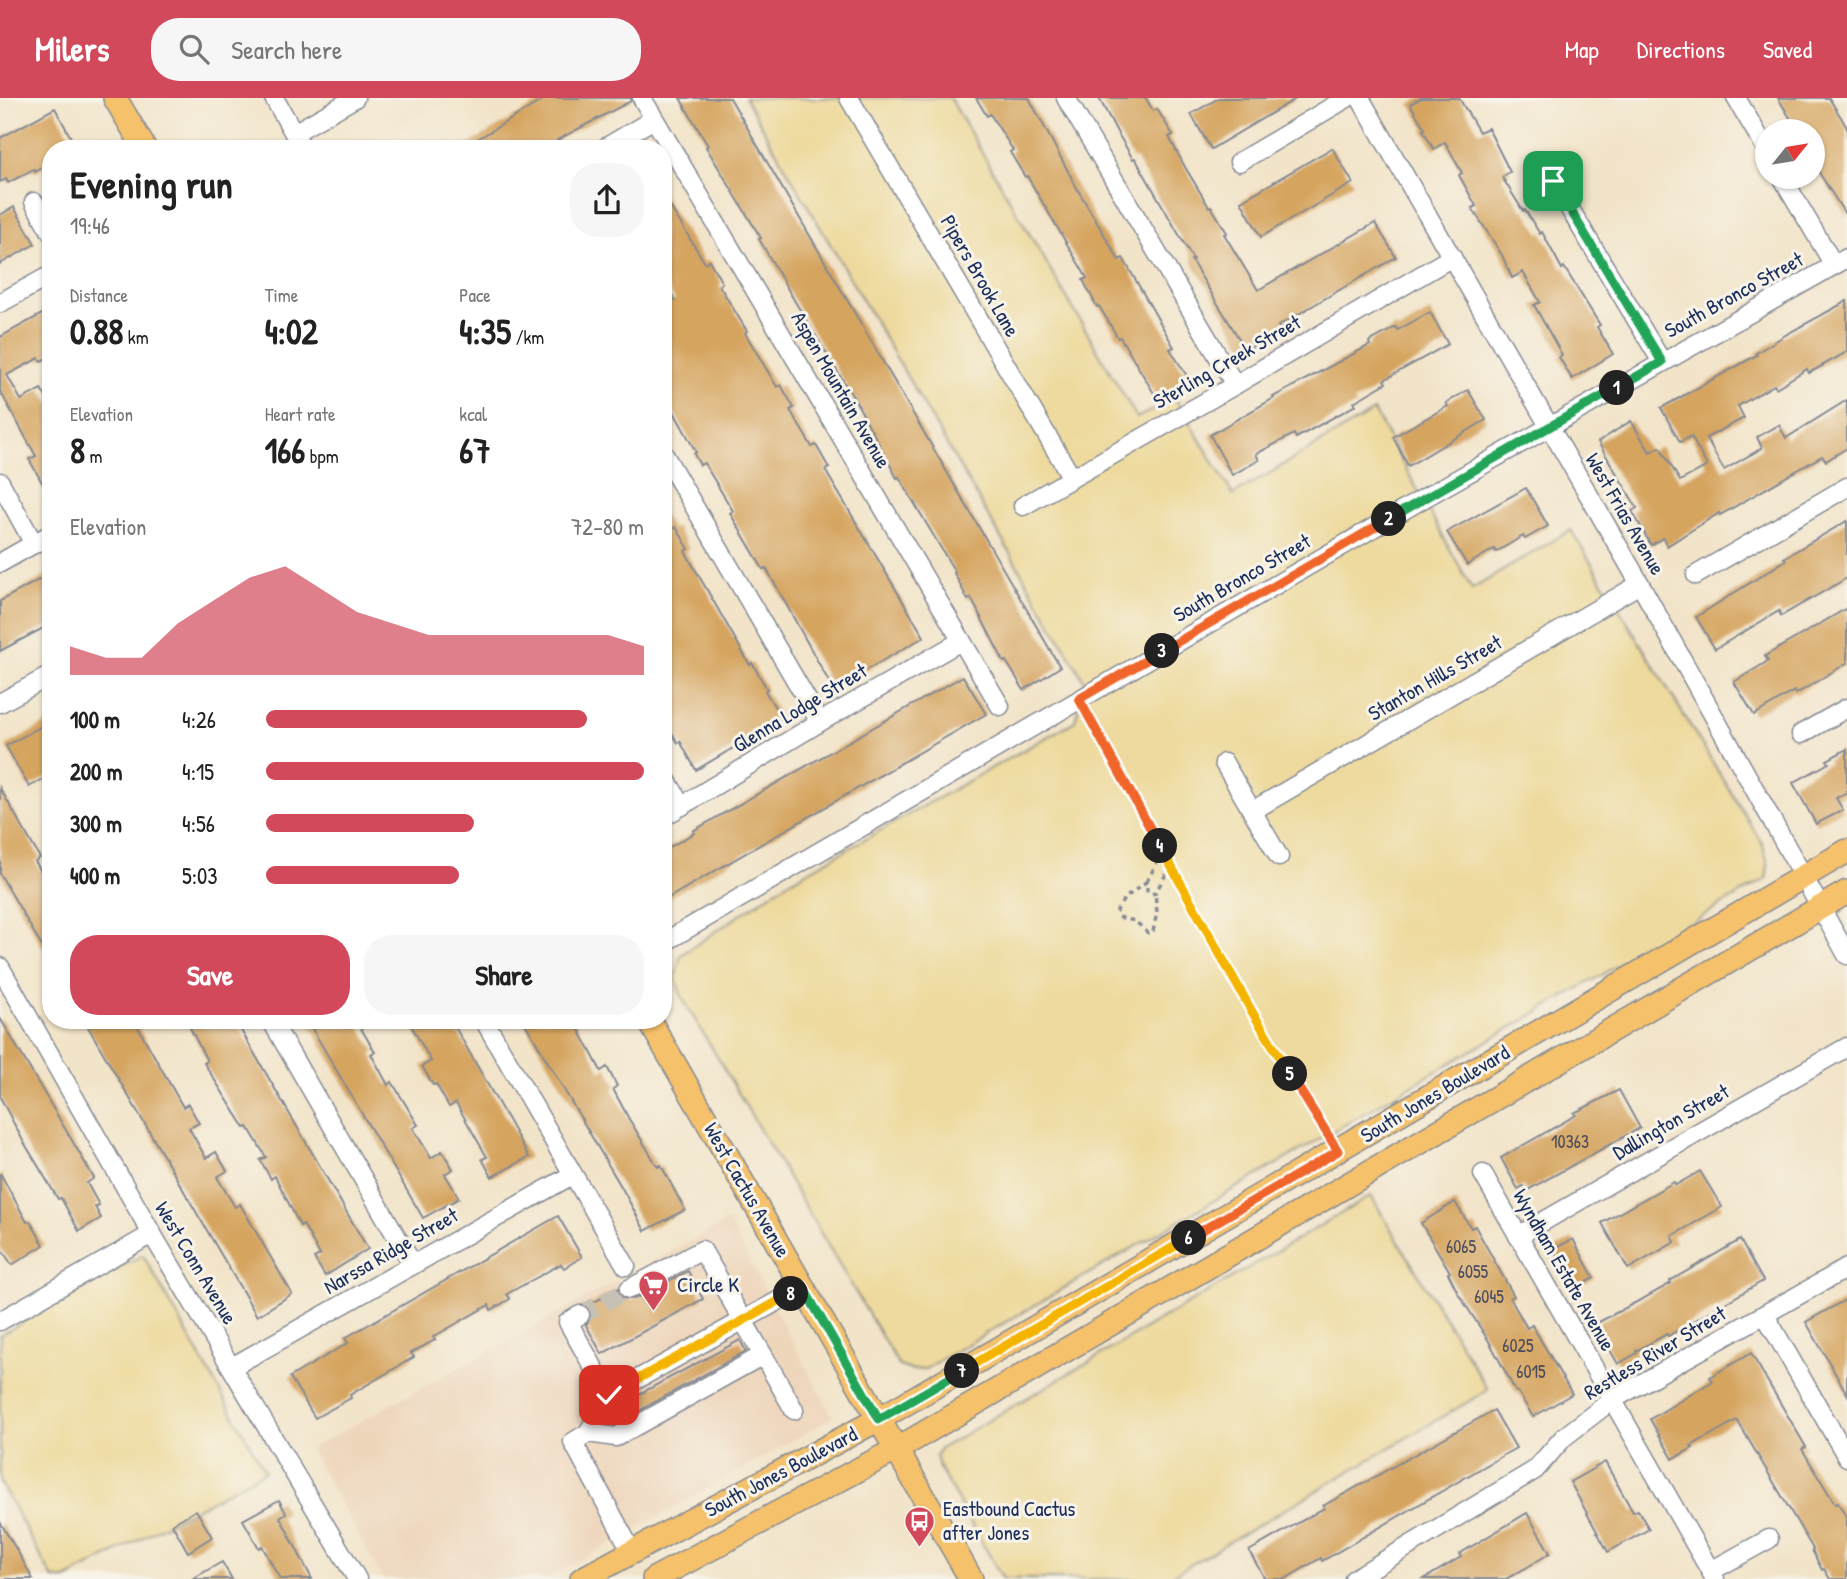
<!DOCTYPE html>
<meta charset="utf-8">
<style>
body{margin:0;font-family:"Patrick Hand",sans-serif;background:#f6f6f6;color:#222;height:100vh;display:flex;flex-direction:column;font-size:26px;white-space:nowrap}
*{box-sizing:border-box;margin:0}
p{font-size:23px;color:#767676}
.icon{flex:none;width:38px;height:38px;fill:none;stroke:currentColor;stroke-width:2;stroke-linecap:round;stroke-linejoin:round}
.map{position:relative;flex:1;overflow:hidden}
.sheet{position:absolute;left:42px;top:42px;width:630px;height:889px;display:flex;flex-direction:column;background:#fff;border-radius:28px;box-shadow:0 2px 5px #0004}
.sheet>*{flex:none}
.needle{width:46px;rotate:60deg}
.buttons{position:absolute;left:1755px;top:21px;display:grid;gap:14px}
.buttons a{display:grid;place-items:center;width:70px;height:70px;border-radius:50%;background:#fff;box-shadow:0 2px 5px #0004;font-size:35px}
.pin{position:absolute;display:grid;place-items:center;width:60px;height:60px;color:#fff;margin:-30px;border-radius:14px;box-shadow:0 4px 10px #0006}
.km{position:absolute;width:35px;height:35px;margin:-18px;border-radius:50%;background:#222;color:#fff;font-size:19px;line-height:35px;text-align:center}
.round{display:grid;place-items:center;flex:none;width:74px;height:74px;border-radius:28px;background:#f6f6f6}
.summary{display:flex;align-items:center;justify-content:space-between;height:119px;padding:0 28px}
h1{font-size:38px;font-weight:700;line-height:52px}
.metrics{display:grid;grid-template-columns:repeat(3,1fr);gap:10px;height:119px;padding:7px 28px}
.metrics div{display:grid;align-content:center}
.metrics b{font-size:35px;font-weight:700}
.metrics small{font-size:19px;font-weight:400}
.metrics p{font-size:19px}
.chart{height:196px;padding:14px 28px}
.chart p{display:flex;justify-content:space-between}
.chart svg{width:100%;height:126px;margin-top:7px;fill:#d1495b;opacity:.7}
.primary-button{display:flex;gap:14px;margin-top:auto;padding:14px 28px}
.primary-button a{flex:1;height:80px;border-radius:28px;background:#d1495b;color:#fff;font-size:28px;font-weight:700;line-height:80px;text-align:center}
.primary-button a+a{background:#f6f6f6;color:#222}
ul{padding:0 28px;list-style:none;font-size:23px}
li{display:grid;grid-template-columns:112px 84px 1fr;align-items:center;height:52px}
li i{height:18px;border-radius:9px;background:#d1495b}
header{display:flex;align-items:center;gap:42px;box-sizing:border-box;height:98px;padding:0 35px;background:#d1495b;color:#fff}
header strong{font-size:33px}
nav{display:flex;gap:38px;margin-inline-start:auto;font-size:24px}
.search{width:490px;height:63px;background:#f6f6f6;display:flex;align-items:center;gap:18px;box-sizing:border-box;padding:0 24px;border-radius:28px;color:#767676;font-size:26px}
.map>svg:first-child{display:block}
.built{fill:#eed6bb}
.sand{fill:#eeda9e;stroke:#84847e;stroke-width:2}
.building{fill:#d5a45e}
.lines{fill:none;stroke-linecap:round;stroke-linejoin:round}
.minor-tunnel{stroke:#c7c0b4;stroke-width:18;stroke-dasharray:18 9;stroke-linecap:butt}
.minor-casing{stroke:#868a94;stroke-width:21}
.major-casing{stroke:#868a94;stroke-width:26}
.path{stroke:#868a94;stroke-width:3.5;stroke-dasharray:5 5;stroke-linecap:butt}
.minor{stroke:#fff;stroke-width:18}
.major{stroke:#f5c16b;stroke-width:23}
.split-1-casing{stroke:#fff;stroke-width:14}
.split-2-casing{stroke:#fff;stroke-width:14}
.split-3-casing{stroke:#fff;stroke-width:14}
.split-4-casing{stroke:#fff;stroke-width:14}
.split-5-casing{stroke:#fff;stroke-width:14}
.split-6-casing{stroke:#fff;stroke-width:14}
.split-7-casing{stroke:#fff;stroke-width:14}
.split-8-casing{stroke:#fff;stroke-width:14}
.split-9-casing{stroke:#fff;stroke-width:14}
.split-1{stroke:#22a559;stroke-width:9}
.split-2{stroke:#22a559;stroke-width:9}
.split-3{stroke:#f0652b;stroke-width:9}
.split-4{stroke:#f0652b;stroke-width:9}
.split-5{stroke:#f5b400;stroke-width:9}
.split-6{stroke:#f0652b;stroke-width:9}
.split-7{stroke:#f5b400;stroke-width:9}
.split-8{stroke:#22a559;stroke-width:9}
.split-9{stroke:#f5b400;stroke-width:9}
.labels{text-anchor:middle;stroke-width:6;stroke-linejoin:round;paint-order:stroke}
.number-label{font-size:18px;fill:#4a4c5e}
.street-label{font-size:21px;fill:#1b2f5e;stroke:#f7f3e8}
.poi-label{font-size:21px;fill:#1b2f5e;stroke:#f7f3e8;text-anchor:start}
</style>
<header>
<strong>Milers</strong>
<div class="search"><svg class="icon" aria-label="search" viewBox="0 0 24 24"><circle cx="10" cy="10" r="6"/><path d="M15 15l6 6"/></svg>Search here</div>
<nav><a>Map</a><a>Directions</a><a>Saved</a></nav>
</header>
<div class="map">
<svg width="1847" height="1481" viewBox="0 0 1847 1481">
<rect width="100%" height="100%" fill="#f7f3e8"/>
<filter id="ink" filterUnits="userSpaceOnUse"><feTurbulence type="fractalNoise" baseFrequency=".0143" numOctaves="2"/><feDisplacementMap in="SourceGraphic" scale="14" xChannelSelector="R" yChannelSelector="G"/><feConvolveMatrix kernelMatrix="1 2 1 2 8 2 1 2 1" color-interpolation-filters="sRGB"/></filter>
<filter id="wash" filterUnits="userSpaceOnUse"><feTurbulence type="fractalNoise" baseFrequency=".00686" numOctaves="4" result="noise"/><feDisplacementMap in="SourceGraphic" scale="28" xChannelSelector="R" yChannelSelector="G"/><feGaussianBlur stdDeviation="1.57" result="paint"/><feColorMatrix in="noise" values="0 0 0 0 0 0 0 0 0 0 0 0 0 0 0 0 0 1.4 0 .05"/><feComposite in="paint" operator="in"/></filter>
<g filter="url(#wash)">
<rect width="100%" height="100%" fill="#f2e4c9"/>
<path class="built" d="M728,1123L833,1319L548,1481H383L310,1351Z"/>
<g class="sand">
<path d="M745,0H950L1137,320L1175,300L1233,397L1374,313L1472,491L1571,432L1763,747L1768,767L1766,781L925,1271L911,1272L899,1268L683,901L675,880L681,857L787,785L1075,623L1085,584Z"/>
<path d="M1371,1098L1488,1292L1166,1481H1003L939,1370L936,1357L940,1351Z"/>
<path d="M143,1157L265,1373L66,1481H53L0,1384V1237Z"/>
</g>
<g id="blocks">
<g class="building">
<path d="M546,0H631V3L557,42L559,45L549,51H461Z"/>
<path d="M680,0H730L1060,569L1024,592L1006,563L1004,564L971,500L968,502L954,475L955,474L899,379L897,380L859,309L794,202L759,141L761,140L706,49L708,48Z"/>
<path d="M976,0H1029L1078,92L1119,162L1123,160L1174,249L1170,251L1190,283L1158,302L1120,239L1118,240L1099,208L1097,209L1083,182L1087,180L1027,78L1025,79L1010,54L1013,52L990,16L987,18Z"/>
<path d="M1099,0H1146L1153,13L1157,11L1173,37L1169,39L1185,69L1209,109L1211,108L1227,135L1224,136L1258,192L1375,125L1396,159L1278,228L1280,231L1246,252L1191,162L1193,161L1135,60L1133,61L1117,34Z"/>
<path d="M1219,0H1297L1211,51L1191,16Z"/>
<path d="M1421,0H1459L1479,34L1488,30L1510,74L1502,79L1523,113L1525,112L1540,136L1542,134L1562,171L1564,169L1600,227L1597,229L1613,256L1572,281L1559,259L1562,257L1534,207L1540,204L1523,174L1512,180L1502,157L1472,110L1476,108L1459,77L1462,75L1445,44L1434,51L1423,32L1425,31L1410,6Z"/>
<path d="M1778,0H1829L1842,21L1847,30V119L1813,65V33H1798Z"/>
<path d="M55,10L77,51H51V65L35,74L34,71L8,85L6,81L0,84V40Z"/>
<path d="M1332,50L1353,85L1261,139L1241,103Z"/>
<path d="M663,97L705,165L709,162L722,185L719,187L747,233L745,235L777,289L781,287L794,310L790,312L812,349L816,347L829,370L825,372L924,539L833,591L766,470L763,471L730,415L733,413L704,365L700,367L694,356L696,354L663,294V208L675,202L663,181Z"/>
<path d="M14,109L35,146L0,166V117Z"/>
<path d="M1847,203V254L1809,275L1807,271L1776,290L1774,287L1738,308L1744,320L1706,340L1724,372L1762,350L1757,339L1779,327L1786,340L1847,302V350L1826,363L1822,358L1748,401L1720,417L1719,415L1667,448L1663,440L1651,447L1632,413L1637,410L1598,344L1631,323L1650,354L1660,349L1680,383L1707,368L1691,338L1680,344L1661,310L1757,257L1756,255L1787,236Z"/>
<path d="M51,211V258L41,263L39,260L7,277L21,302L41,291L51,307V401L29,361L36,358L0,293V239Z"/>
<path d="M1430,214L1448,246L1384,282L1386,285L1354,304L1356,307L1296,340L1294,336L1256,356L1259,362L1232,377L1210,337L1274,300L1273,299L1370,247L1369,244L1396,229L1398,232Z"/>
<path d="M1468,292L1486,322L1408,368L1393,339L1448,308L1446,305Z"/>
<path d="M1526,390L1548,428L1525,441L1523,438L1496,454L1494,451L1467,467L1447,434Z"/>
<path d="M663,416L672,431L676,429L689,451L685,453L695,471L750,567L752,565L767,591L765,593L782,621L696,672L680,643L678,645L663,620Z"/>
<path d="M1847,423V480L1781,518L1779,513L1715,551L1696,519L1786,462L1784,460Z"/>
<path d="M51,475V526L0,553V503Z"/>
<path d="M1847,510V565L1796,596L1794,593L1754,617L1734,584L1768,563L1765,558Z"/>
<path d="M963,578L986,616L663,803V753L694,735L693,733Z"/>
<path d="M51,623V677L29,689L6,648Z"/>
<path d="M1847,651V695L1836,700L1843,712L1816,726L1793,685L1829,665L1827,662Z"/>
<path d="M0,690L40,760L35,763L51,791V864L0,776Z"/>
<path d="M0,920L94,1080L87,1085L99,1107L95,1109L101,1120L79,1133L61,1100L58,1101L22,1041L0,999Z"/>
<path d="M84,922H134L183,1009L188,1006L199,1025L189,1030L206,1060L216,1054L227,1073L217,1079L235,1109L240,1106L292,1196L257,1218Z"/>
<path d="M186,922H235L368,1151L325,1178L314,1160L320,1157L303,1126L300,1128L275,1078L271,1081L260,1062L266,1059L248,1029L245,1030L204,965L207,963Z"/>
<path d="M307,922H356L375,954L371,956L388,987L392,984L418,1027L413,1030L431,1060L442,1053L453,1071L445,1076L459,1100L423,1120Z"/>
<path d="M408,922H451L529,1059L492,1079L482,1061L487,1059L456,1005L449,1009L436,986L433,987L422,968L431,963Z"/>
<path d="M523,922H574L601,973L607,969L617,988L613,991L629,1021L658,1069L661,1067L685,1112L645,1133L622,1090Z"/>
<path d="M1619,992L1640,1030L1526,1093L1523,1088L1518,1091L1501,1060L1576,1017L1574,1015Z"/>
<path d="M1700,1073L1722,1109L1672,1138L1675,1144L1628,1171L1602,1125L1674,1084L1676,1087Z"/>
<path d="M0,1075L27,1124L30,1123L44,1147L12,1167L0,1149Z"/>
<path d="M1455,1104L1471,1130L1475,1128L1514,1198L1510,1200L1527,1230L1532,1227L1572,1296L1533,1319L1518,1294H1516L1490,1245L1458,1195L1448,1175L1450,1174L1421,1125Z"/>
<path d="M558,1118L582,1159L564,1170L561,1166L507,1196L510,1201L491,1212L489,1207L433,1239L435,1242L411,1255L414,1259L350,1297L351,1300L315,1320L290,1279L348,1245L345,1240Z"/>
<path d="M1573,1141L1594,1180L1574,1191L1553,1151Z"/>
<path d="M1740,1142L1763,1183L1668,1238L1667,1236L1636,1253L1637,1255L1618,1266L1595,1226L1646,1199L1671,1185L1670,1183Z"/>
<path d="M688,1173L703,1201L602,1256L586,1227L591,1218L587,1208L618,1191L622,1200L634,1201Z"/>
<path d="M1847,1201V1296L1806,1224Z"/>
<path d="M740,1242L746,1253L617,1325L612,1315L615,1309Z"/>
<path d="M1751,1255L1806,1349L1802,1351L1835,1406L1838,1405L1847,1420V1481H1830L1824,1471L1822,1472L1812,1452L1813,1451L1737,1322L1691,1348L1693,1350L1673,1361L1650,1321L1713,1283L1710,1279Z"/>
<path d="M1494,1312L1516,1350L1322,1463L1321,1460L1285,1481H1265L1249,1453L1324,1410L1323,1408Z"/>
<path d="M1605,1364L1633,1414L1638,1412L1649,1431L1608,1454L1570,1384Z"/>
<path d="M279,1402L286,1415L280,1419L312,1481H280L262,1448L259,1450L243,1422Z"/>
<path d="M196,1412L212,1439L188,1454L172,1426Z"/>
<path d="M1527,1415L1550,1455L1526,1470L1506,1481H1424L1461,1459L1459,1456Z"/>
<path d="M0,1424L19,1456L33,1481H0Z"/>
<path d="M222,1464L232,1481H192Z"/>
</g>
</g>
</g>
<g filter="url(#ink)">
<use href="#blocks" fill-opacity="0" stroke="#868a94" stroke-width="2"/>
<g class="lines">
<path class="minor-tunnel" d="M580,1217L629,1191"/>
<defs>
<g id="minor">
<path d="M274,0L303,51"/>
<path d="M642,0L1000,608"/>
<path d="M849,0L1072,380"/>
<path d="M1066,0L1235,287"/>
<path d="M1360,0L1640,486L1847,857"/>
<path d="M1736,0L1768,54"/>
<path d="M294,35L355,0"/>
<path d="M603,51L654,21"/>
<path d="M1239,64L1347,0"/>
<path d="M1782,79L1834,167"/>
<path d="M1553,83L1662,264"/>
<path d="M34,104L51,134"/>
<path d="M0,205L51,177"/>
<path d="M663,355L820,624"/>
<path d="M0,384L34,446"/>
<path d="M1023,408L1235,287L1452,159"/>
<path d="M0,465L51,436"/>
<path d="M1696,477L1847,389"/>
<path d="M0,605L51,577"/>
<path d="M1801,636L1847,610"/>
<path d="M1224,665L1279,759"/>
<path d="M663,676L682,708"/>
<path d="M1252,713L1640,486"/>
<path d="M663,719L820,624L961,543"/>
<path d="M663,845L1426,399L1847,160"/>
<path d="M0,869L152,1136L357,1481"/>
<path d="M271,922L413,1167"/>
<path d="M484,922L626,1168"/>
<path d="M1483,1076L1715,1481"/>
<path d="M1518,1138L1847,949"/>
<path d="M580,1217L568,1224L609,1297"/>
<path d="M1765,1217L1847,1359"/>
<path d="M0,1223L152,1136"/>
<path d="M763,1257L794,1312"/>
<path d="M232,1269L572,1077"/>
<path d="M588,1335L616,1339L763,1257L702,1152L629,1191"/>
<path d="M632,1454L573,1344L588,1335L609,1297L803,1189"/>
<path d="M1711,1473L1769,1441"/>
<path d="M1354,1481L1535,1372L1564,1339L1612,1302L1847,1170"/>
</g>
<g id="major">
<path d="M115,0L145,51"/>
<path d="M649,922L971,1481"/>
<path d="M582,1481L879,1321L1847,753"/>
<path d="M654,1481L897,1351L1847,794"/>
</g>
</defs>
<use href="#minor" class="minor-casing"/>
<use href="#major" class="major-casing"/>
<g class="path">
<path d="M1087,615L1251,913L1328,1037"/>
<path d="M1163,753L1147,783V793L1151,796L1155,795L1171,768"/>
<path d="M1147,783L1124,801L1117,812L1118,819L1135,823L1148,835L1153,834L1157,814L1155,795"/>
</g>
<use href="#minor" class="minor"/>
<use href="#major" class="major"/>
</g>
</g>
<g class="lines" filter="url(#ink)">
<defs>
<path id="split-1" d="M1553,83L1662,264L1617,290"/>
<path id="split-2" d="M1389,421L1617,290"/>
<path id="split-3" d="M1162,553L1389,421"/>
<path id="split-4" d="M1160,748L1079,601L1162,553"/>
<path id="split-5" d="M1160,748L1251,912L1290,976"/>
<path id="split-6" d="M1189,1140L1338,1053L1290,976"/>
<path id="split-7" d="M962,1273L1189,1140"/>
<path id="split-8" d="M791,1196L803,1189L879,1321L962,1273"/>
<path id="split-9" d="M609,1297L791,1196"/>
</defs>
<use href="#split-1" class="split-1-casing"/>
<use href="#split-2" class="split-2-casing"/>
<use href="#split-3" class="split-3-casing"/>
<use href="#split-4" class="split-4-casing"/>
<use href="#split-5" class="split-5-casing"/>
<use href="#split-6" class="split-6-casing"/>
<use href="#split-7" class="split-7-casing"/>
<use href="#split-8" class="split-8-casing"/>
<use href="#split-9" class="split-9-casing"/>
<use href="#split-1" class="split-1"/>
<use href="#split-2" class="split-2"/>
<use href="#split-3" class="split-3"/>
<use href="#split-4" class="split-4"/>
<use href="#split-5" class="split-5"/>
<use href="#split-6" class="split-6"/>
<use href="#split-7" class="split-7"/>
<use href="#split-8" class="split-8"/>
<use href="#split-9" class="split-9"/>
</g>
<defs>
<symbol id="supermarket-pin" viewBox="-11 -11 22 30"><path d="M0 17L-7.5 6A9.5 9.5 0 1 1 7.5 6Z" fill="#d1495b" stroke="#f7f3e8"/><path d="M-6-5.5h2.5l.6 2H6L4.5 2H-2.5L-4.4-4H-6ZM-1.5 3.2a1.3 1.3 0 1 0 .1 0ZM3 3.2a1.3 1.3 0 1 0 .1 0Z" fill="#fff"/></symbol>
<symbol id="bus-pin" viewBox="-11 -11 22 30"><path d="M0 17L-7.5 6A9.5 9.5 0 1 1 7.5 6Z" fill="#d1495b" stroke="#f7f3e8"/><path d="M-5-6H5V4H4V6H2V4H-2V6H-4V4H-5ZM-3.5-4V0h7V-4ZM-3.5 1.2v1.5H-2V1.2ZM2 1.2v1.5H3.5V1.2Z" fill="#fff"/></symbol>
</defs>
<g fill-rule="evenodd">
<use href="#supermarket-pin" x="636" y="1170" width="35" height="47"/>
<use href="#bus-pin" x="902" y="1406" width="35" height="47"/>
</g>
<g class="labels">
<g class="number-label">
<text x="1570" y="1050">10363</text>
<text x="1461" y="1155">6065</text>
<text x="1473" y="1180">6055</text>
<text x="1489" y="1205">6045</text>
<text x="1518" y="1254">6025</text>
<text x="1531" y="1280">6015</text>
</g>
<g class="street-label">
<text transform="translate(980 178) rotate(60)" y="7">Pipers Brook Lane</text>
<text transform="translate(1734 197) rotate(-29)" y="7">South Bronco Street</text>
<text transform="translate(1227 264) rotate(-30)" y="7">Sterling Creek Street</text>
<text transform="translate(841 292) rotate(60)" y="7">Aspen Mountain Avenue</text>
<text transform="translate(1625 416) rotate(60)" y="7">West Frias Avenue</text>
<text transform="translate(1242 480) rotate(-30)" y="7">South Bronco Street</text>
<text transform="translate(1435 580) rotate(-30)" y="7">Stanton Hills Street</text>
<text transform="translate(800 610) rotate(-31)" y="7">Glenna Lodge Street</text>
<text transform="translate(1435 996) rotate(-31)" y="7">South Jones Boulevard</text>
<text transform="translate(1671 1024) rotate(-30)" y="7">Dallington Street</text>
<text transform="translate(747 1092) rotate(60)" y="7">West Cactus Avenue</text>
<text transform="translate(391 1153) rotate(-30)" y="7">Narssa Ridge Street</text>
<text transform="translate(196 1165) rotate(59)" y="7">West Conn Avenue</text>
<text transform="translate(1564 1172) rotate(60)" y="7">Wyndham Estate Avenue</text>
<text transform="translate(1655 1255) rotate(-31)" y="7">Restless River Street</text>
<text transform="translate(781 1374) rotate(-28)" y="7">South Jones Boulevard</text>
</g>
<g class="poi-label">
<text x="677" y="1194">Circle K</text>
<text x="943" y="1418">Eastbound Cactus<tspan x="943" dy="24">after Jones</tspan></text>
</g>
</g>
</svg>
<div class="buttons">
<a><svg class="needle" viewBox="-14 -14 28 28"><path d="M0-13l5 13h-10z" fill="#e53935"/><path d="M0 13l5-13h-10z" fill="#767676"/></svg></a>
</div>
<div class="pin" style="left:1553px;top:83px;background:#1e9e55"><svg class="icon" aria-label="arrive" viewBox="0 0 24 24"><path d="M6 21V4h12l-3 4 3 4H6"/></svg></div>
<div class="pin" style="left:609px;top:1297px;background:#d93025"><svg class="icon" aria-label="check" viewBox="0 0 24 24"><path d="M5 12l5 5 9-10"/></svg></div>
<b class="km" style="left:1617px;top:290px">1</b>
<b class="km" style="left:1389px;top:421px">2</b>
<b class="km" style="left:1162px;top:553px">3</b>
<b class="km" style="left:1160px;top:748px">4</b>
<b class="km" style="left:1290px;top:976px">5</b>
<b class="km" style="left:1189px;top:1140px">6</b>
<b class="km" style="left:962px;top:1273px">7</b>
<b class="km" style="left:791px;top:1196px">8</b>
<section class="sheet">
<div class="summary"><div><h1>Evening run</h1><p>19:46</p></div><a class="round"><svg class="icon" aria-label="share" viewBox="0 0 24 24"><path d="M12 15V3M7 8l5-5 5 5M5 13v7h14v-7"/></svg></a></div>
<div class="metrics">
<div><p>Distance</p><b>0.88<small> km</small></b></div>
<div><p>Time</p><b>4:02</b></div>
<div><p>Pace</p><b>4:35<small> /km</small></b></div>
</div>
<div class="metrics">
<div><p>Elevation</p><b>8<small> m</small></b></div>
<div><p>Heart rate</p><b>166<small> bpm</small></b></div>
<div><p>kcal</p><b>67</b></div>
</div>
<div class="chart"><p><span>Elevation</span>72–80 m</p>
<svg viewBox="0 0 160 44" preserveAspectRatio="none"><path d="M0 44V34L10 38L20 38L30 26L40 18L50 10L60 6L70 14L80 22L90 26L100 30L110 30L120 30L130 30L140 30L150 30L160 34V44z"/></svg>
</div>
<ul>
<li><b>100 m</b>4:26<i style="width:85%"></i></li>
<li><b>200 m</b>4:15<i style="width:100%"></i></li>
<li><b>300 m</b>4:56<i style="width:55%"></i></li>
<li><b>400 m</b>5:03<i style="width:51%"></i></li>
</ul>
<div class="primary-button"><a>Save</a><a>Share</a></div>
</section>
</div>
